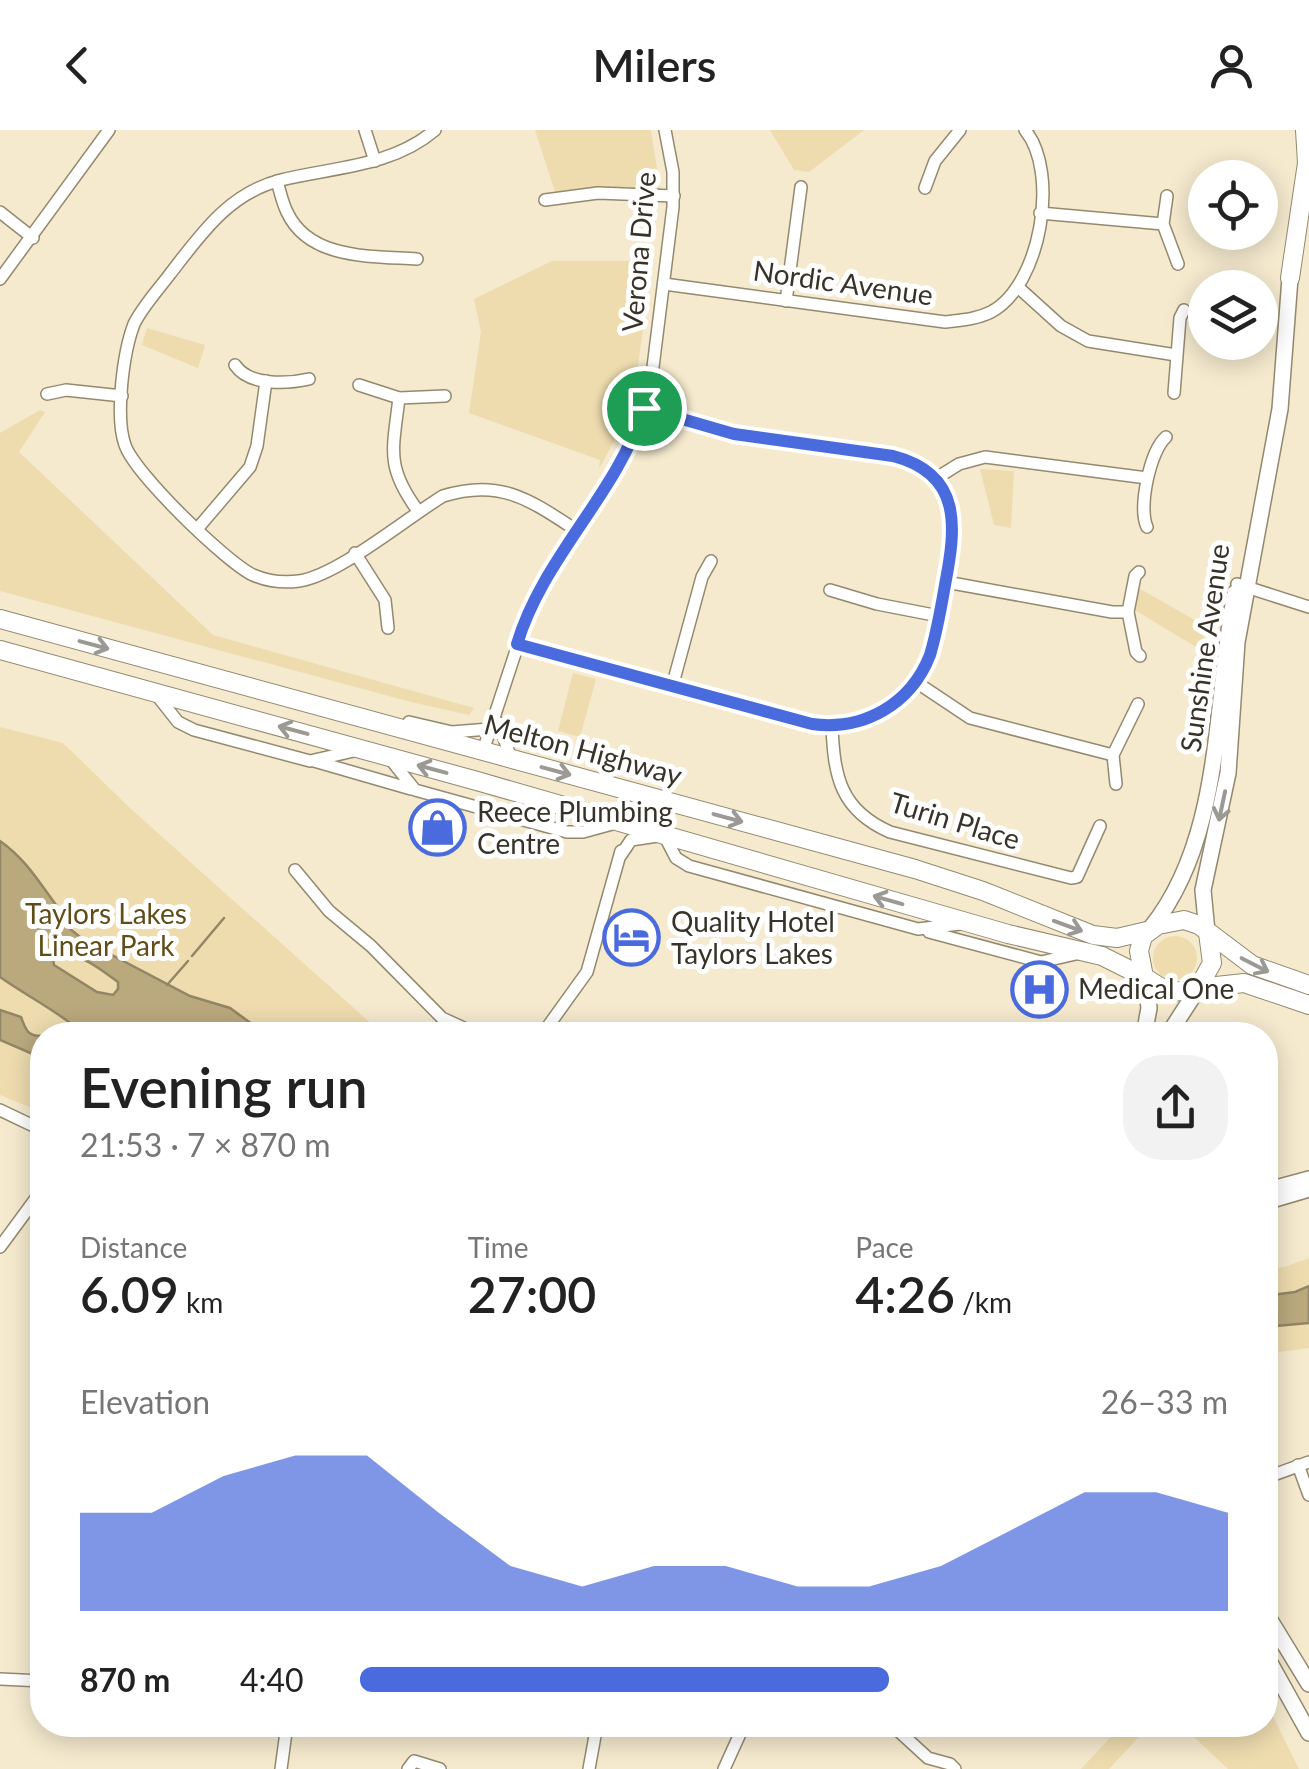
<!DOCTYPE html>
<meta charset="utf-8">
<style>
body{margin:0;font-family:Lato,sans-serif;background:#f2f2f2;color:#222;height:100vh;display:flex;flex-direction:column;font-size:38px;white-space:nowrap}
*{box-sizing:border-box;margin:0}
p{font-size:32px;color:#767676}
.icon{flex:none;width:55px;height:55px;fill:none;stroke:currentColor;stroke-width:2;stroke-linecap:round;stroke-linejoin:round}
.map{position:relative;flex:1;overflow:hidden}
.side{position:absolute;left:30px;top:892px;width:1248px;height:715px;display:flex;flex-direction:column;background:#fff;border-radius:40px;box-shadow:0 5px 25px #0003}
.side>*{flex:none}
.tools{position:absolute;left:1188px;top:30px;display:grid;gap:20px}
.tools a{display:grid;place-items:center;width:90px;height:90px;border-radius:50%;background:#fff;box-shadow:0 5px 25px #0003;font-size:50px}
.pin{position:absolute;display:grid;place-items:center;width:85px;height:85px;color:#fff;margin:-42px;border:5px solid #fff;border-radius:50%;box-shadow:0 2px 10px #0007}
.round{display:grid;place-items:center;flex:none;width:105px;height:105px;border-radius:40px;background:#f2f2f2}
.overview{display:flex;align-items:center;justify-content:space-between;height:170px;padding:0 50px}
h1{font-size:55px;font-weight:600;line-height:75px}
.stats{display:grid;grid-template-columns:repeat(3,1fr);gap:15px;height:170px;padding:10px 50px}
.stats div{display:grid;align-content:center}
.stats b{font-size:50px;font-weight:600}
.stats small{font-size:28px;font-weight:400}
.stats p{font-size:28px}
.chart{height:280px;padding:20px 50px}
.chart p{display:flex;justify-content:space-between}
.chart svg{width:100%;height:180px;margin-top:10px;fill:#4a6bde;opacity:.7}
ul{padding:0 50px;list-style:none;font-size:32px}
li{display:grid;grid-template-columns:160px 120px 1fr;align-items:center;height:75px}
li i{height:25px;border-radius:12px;background:#4a6bde}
header{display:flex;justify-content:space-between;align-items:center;height:130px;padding:0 50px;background:#fff;font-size:45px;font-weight:600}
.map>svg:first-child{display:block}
.green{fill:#eedcaf}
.water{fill:#bba97e;stroke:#938664;stroke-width:2.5;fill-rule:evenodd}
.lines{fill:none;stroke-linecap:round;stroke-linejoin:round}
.stream{stroke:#938664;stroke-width:2.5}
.minor-casing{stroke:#94896f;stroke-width:14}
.major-casing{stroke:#94896f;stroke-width:18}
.highway-casing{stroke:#94896f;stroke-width:20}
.minor{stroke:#fff;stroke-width:11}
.major{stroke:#fff;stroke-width:15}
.highway{stroke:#fff;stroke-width:18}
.oneway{stroke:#9b9994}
.route-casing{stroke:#fff;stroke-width:20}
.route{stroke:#4a6bde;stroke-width:12}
.labels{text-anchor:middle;stroke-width:10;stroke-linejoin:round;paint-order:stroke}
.street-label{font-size:28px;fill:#373328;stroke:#fff}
.poi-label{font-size:28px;fill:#373328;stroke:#fff;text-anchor:start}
.park-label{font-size:28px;fill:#614d1a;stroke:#fff}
</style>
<header><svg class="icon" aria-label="back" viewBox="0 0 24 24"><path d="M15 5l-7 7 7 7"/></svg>Milers<svg class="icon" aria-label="person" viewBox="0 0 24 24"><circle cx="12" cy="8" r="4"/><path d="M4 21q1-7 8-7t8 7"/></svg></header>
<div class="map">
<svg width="1309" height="1639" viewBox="0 0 1309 1639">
<rect width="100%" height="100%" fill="#f5eace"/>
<g class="green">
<path d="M535,0H651L660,59L555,62Z"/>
<path d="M770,0H864L809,42L794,40Z"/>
<path d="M552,131H653L633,269L620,300L599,339L600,330L469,283L481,202L474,169Z"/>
<path d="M147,198L205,215L198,238L142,215Z"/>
<path d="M40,280L45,282L19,322L213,505L474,578L469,585L411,572L0,461V303Z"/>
<path d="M980,339L1014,341L1011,398L994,395Z"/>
<path d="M1137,457L1207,497L1201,520L1133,479Z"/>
<path d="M573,543L596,549L580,607L558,601Z"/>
<path d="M0,597L63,613L131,679L384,905H42V982L0,965Z"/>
<circle cx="1175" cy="828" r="22"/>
<path d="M1309,1128V1218L1265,1224V1139L1284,1137Z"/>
<path d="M1265,1570L1299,1639H1228L1181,1595H1265Z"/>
<path d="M1122,1595H1150L1109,1639H1081Z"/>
</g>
<g class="water">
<path d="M0,711C27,730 40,754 59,779C62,783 62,790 65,794C70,800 79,805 84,811L99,810L112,825L190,866L230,878L267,905H85C60,882 28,867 0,847ZM58,824C81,823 100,839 118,852V859L113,865L97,862L54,835L53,829Z"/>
<path d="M0,880L21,887C26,900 27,906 42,906V928L0,910Z"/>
<path d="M1309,1156V1193L1265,1197V1166L1295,1162Z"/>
</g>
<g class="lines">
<g class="stream">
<path d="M192,826L224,788"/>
<path d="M167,855L188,831"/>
</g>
<defs>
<g id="minor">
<path d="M365,0L375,31"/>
<path d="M435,0C392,37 333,37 281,50C229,63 201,104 170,144C158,160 143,176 134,194C123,223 115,287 125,315C135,344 226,432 253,445C267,451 284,453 299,451C337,446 407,388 443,366C500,348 530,370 576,400"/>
<path d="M277,51C280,61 282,72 287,82C309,130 372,126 417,129"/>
<path d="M925,58L935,31L960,0"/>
<path d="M1167,66L1163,94L1178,134"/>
<path d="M545,70L598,63L674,66"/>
<path d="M0,82L33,108"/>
<path d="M1040,83L1163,94"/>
<path d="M0,149L109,0"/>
<path d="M664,154L945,192C961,190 977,189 991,182C1041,156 1060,42 1025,0"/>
<path d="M1019,158L1061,196L1088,211L1176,225"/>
<path d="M786,171L801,57"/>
<path d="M235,235C249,256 287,254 309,249"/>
<path d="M359,255L399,268L445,266"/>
<path d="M1174,263L1180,188L1184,180"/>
<path d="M47,264L66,260L122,266"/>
<path d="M399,268C393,320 385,336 418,381"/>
<path d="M935,349L959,334L985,327L1147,348"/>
<path d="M1147,397C1138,378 1150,321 1166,307"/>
<path d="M198,398L250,337L257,316L266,251"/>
<path d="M355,423L385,470L388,498"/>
<path d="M1139,442L1135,446L1128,482L1136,522L1140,526"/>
<path d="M946,452L1112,482H1128"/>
<path d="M1237,454L1309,477"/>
<path d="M830,460L877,474L939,486"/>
<path d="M517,514L822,596C910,599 930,537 943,465C954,406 968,346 893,326L734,304L645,277"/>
<path d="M916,552L970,588L1113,625"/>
<path d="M672,557L702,447L711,431"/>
<path d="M155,563L178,592L194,600L310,631L358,620"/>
<path d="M409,592L452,602L489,599"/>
<path d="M499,593L511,629"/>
<path d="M832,596C834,646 840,680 890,702L1071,748L1077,747L1100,696"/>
<path d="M483,621L530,478L626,321L645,277L653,237L673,77V42L665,0"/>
<path d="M388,626L415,660L567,702H583L616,693"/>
<path d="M314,631L411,659"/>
<path d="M1116,654L1113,625L1138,574"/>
<path d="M621,725L631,710L664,705L676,728L689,736L918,799L960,794"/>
<path d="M295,740L329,781L371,816L442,888L479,905"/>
<path d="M929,802L1041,832L1080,823"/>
<path d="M533,905L546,899L587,842L621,721"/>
<path d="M0,980L42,1000"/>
<path d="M0,1117L42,1060"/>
<path d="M1298,1335L1309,1365"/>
<path d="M1265,1348L1309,1332"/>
<path d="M0,1549L42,1551"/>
<path d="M892,1595L928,1628L950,1634L955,1639"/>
<path d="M281,1639L287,1595"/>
<path d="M408,1639L414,1631L440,1639"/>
<path d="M589,1639L597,1595"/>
<path d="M724,1639L744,1595"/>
</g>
<g id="major">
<path d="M1150,799C1224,708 1214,571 1235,463"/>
<path d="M1207,802L1203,760L1228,643L1237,512L1280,279L1290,148"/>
<path d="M1144,905L1149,878L1145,847"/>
<path d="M1168,905L1197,860"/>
<path d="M1265,1061L1309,1049"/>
<path d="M1265,1072L1309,1059"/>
<path d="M1265,1482L1309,1554"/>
<path d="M1265,1524L1309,1603"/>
</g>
<g id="highway">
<path d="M1290,148L1307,33L1305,0"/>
<path d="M0,489L915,739L983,761L1093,805L1117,808L1147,801"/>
<path d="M0,520L477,651L1008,804L1102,826L1144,847"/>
<path d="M1208,803L1212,833L1197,860L1168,862L1144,847L1139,821L1143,806L1158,795L1184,790L1199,795L1252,835L1309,855"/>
<path d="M1198,858L1244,853L1309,875"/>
</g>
</defs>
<use href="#minor" class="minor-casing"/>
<use href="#major" class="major-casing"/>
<use href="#highway" class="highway-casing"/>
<use href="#minor" class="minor"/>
<use href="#major" class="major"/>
<use href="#highway" class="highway"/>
</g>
<defs><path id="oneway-shaft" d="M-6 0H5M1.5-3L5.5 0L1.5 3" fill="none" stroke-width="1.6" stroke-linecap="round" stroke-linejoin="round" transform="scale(2.5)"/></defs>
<g class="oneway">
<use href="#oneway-shaft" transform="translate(94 515) rotate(15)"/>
<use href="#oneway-shaft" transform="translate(293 600) rotate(-165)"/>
<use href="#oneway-shaft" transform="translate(432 639) rotate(-165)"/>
<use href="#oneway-shaft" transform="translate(556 641) rotate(15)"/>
<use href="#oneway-shaft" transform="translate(1222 676) rotate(102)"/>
<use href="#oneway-shaft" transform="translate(728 688) rotate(15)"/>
<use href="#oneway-shaft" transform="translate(888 770) rotate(-164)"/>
<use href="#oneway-shaft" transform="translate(1068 796) rotate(20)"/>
<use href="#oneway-shaft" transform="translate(1255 835) rotate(27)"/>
</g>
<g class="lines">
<defs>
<path id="route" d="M644,278L734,304L893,326C963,344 956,398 945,455C941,478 937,502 930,525C911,574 864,601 812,594L517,514C543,427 617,364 644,278Z"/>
</defs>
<use href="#route" class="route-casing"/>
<use href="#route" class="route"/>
</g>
<defs>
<symbol id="shop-ring" viewBox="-11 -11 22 22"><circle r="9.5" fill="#fff" stroke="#4a6bde" stroke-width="1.5"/><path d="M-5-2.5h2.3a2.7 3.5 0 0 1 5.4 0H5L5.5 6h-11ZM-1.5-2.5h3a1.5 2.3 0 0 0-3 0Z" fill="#4a6bde"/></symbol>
<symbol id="hotel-ring" viewBox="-11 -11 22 22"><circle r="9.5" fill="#fff" stroke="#4a6bde" stroke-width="1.5"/><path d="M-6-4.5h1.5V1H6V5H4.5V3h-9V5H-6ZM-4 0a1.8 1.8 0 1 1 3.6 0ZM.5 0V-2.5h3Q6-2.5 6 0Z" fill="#4a6bde"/></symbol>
<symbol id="hospital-ring" viewBox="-11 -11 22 22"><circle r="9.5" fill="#fff" stroke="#4a6bde" stroke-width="1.5"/><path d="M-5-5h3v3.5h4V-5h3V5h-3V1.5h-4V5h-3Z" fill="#4a6bde"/></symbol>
</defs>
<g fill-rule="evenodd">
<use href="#shop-ring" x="406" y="666" width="63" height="63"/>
<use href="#hotel-ring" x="600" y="776" width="63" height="63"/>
<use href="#hospital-ring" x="1008" y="828" width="63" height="63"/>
</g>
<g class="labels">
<g class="street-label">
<text transform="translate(639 122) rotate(-85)" y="10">Verona Drive</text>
<text transform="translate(843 153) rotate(8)" y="10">Nordic Avenue</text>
<text transform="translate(1205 518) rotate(-82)" y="10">Sunshine Avenue</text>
<text transform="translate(583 620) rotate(15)" y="10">Melton Highway</text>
<text transform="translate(955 691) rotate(17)" y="10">Turin Place</text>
</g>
<g class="poi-label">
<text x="477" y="692">Reece Plumbing<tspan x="477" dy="32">Centre</tspan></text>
<text x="671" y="802">Quality Hotel<tspan x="671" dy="32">Taylors Lakes</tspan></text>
<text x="1078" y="869">Medical One</text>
</g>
<g class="park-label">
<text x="106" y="794">Taylors Lakes<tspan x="106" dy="32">Linear Park</tspan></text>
</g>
</g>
</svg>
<div class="tools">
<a><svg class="icon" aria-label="locate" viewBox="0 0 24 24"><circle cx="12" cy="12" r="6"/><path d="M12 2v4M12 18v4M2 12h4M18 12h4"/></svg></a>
<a><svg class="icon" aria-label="layers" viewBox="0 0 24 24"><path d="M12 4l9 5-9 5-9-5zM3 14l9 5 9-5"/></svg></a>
</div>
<div class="pin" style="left:644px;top:278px;background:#1e9e55"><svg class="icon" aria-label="arrive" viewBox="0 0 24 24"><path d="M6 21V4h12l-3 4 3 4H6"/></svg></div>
<section class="side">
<div class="overview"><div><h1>Evening run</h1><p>21:53 · 7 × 870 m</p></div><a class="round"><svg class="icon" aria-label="share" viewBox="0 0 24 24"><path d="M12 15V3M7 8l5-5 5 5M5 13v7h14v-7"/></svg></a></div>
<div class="stats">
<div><p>Distance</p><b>6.09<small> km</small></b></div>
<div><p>Time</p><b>27:00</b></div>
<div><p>Pace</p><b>4:26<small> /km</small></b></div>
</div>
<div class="chart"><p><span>Elevation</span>26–33 m</p>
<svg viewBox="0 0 160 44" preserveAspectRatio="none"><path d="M0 44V20L10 20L20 11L30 6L40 6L50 20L60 33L70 38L80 33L90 33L100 38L110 38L120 33L130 24L140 15L150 15L160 20V44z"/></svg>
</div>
<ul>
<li><b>870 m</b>4:40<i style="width:61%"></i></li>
</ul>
</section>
</div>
